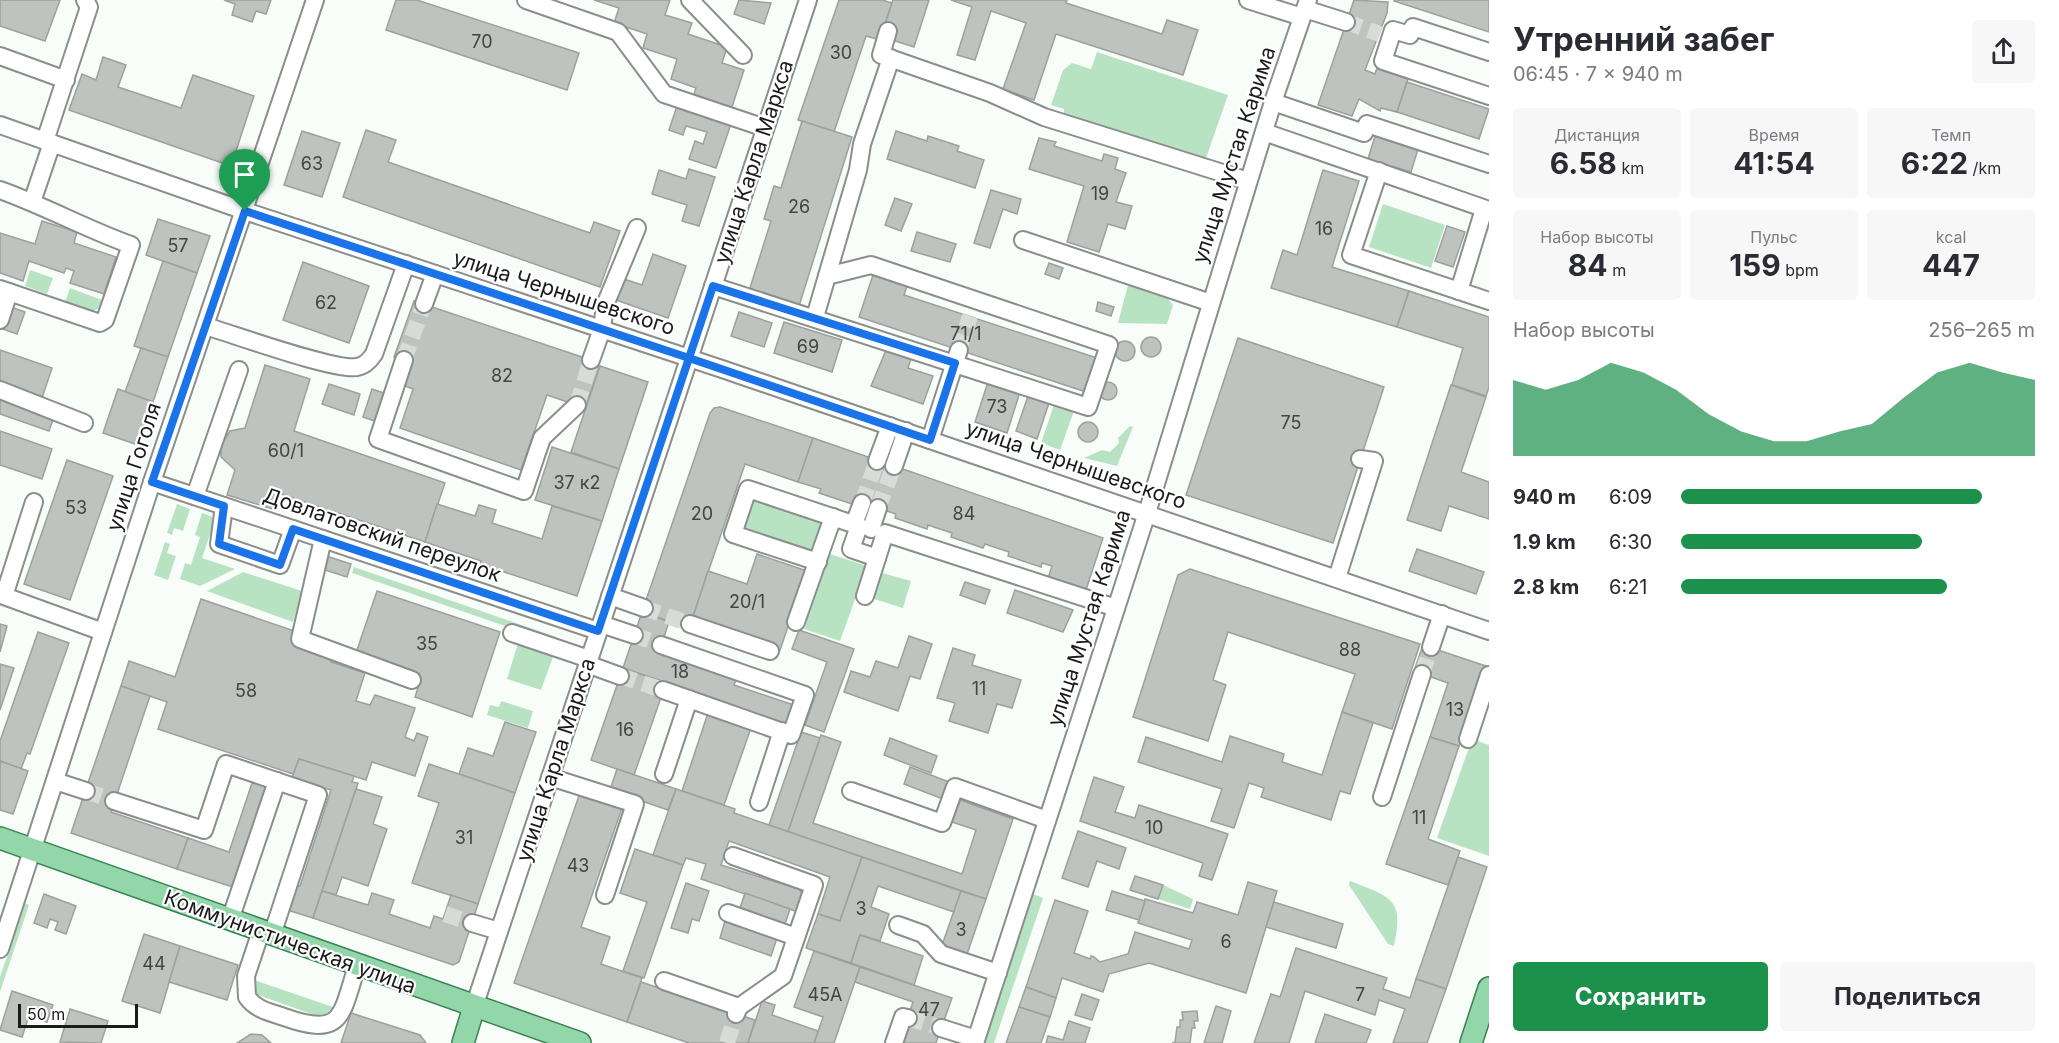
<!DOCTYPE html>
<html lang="ru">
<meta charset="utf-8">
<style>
body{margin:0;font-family:Inter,sans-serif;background:#f7f7f7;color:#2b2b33;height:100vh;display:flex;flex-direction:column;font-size:22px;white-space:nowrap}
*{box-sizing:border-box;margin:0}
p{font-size:20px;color:#7c7c81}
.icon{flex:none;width:33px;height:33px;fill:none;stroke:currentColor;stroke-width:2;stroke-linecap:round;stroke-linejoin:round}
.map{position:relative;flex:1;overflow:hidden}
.side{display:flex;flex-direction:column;background:#fff;width:570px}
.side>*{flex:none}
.scale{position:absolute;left:18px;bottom:15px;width:120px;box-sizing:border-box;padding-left:6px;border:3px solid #1a1b1a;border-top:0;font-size:16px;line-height:21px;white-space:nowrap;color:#1a1b1a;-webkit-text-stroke:4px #fff;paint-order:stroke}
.pin{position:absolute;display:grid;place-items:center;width:51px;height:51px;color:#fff;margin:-62px -26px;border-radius:50% 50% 50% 0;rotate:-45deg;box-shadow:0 0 6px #0007}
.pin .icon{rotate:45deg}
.round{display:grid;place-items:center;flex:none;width:63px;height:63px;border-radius:6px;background:#f7f7f7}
.overview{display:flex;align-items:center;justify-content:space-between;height:102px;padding:0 24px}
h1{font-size:33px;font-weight:700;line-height:45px}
.metrics{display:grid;grid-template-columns:repeat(3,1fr);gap:9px;height:102px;padding:6px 24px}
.metrics div{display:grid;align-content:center;border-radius:6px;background:#f7f7f7;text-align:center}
.metrics b{font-size:30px;font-weight:700}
.metrics small{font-size:16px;font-weight:400}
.metrics p{font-size:16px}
.chart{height:168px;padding:12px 24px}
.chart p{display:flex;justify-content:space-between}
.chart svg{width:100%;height:108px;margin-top:6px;fill:#1c914c;opacity:.7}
.button{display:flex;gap:12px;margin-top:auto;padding:12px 24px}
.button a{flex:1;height:69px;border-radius:6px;background:#1c914c;color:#fff;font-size:24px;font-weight:700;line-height:69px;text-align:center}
.button a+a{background:#f7f7f7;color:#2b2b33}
ul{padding:0 24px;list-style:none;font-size:20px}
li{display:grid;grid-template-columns:96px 72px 1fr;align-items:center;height:45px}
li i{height:15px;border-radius:8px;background:#1c914c}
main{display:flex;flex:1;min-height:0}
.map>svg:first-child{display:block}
.green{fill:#b8e3c2}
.building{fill:#bec3bf;stroke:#9da19e;stroke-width:1.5}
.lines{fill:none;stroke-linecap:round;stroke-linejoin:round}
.minor-tunnel{stroke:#d8dbd8;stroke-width:16;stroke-dasharray:16 8;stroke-linecap:butt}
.minor-casing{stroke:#8b8f8c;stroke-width:20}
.major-casing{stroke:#398251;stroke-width:24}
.minor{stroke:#fff;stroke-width:16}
.major{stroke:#92d6a9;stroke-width:21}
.route-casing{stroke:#fff;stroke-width:12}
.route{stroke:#1a73e8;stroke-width:8}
.labels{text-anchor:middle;stroke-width:4.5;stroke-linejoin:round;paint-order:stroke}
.number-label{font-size:18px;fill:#434543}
.street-label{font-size:21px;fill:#1a1b1a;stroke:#fff}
</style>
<main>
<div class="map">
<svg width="1489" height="1043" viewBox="0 0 1489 1043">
<rect width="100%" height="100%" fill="#f9fdf9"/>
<g class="green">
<path d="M1097,52L1228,95L1205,161L1064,116V109L1051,105L1063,70L1072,63L1091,69Z"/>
<path d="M1383,204L1445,225L1431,268L1369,247Z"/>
<path d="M30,270L53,278L47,294L25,286Z"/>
<path d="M1128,285L1168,299L1173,305L1167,324L1118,323Z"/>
<path d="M70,288L102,300L99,308L92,312L65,302Z"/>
<path d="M1055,402L1075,408L1060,450L1041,443Z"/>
<path d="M1130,426L1133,427L1117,466L1084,458L1102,450L1110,452L1119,443L1118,438Z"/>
<path d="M753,497L824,521L813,553L742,529Z"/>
<path d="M177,504L190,509L183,531L174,528L172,535L167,533Z"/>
<path d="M202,513L213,517L214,523L202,558L235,569L200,586L180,579L185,563L191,565L200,537L195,535Z"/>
<path d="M165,542L170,544L167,553L176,556L168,580L154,575Z"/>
<path d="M830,554L867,566L840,641L804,629Z"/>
<path d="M354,567L556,637L554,643L352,573Z"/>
<path d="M243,572L302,591L293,622L207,591Z"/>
<path d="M882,573L911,581L903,608L874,599Z"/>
<path d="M518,643L554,654L541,690L507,679Z"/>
<path d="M501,701L533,711L528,728L487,715L490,705L499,707Z"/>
<path d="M1472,739L1489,745V856L1437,838Z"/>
<path d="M1350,881C1391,897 1405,899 1394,946L1388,944L1349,885Z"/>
<path d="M1163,885L1193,899L1190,909L1158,899Z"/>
<path d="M1033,894L1043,898L994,1043H984Z"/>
<path d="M25,903L29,905L0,992V977Z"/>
<path d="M251,979L333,1007L324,1016H317L258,995L253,991Z"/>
</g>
<g class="building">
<path d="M0,0H60L45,41L0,26Z"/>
<path d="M224,0H271L266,14L256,11L252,22L232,15L235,4Z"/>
<path d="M396,0H417L579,53L567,90L386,30Z"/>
<path d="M594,0H670L665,15L692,23L688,34L727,47L722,63L744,70L730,113L692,100L696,88L671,79L677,59L643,48L647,34L614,23L619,8Z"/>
<path d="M739,0L771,3L764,24L734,14Z"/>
<path d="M839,0H882L892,3L880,40L866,36L834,132L798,120Z"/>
<path d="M893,0H929L914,47L892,40L896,27L885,24Z"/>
<path d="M951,0H1067L1066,3L1162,34L1167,20L1198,30L1183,75L1056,34L1034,100L1003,89L1026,23L991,11L975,60L957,55L972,7Z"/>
<path d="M1354,0L1388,2L1387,13L1365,70L1375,74L1377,68L1408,79L1397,112L1381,108L1380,111L1359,99L1352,116L1318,105Z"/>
<path d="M1489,0V32L1394,1V0Z"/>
<path d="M103,57L126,65L118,87L181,108L193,75L254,96L231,166L69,110L82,74L96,80Z"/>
<path d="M1407,82L1489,109L1479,139L1397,112Z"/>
<path d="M678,103L732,121L716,168L689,159L695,141L703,144L707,132L686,126L683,135L669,130Z"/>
<path d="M802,121L852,137L799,306L749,291L771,221L764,219L774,186L781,188Z"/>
<path d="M366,130L396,140L388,162L590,233L594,222L620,231L600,287L343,197Z"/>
<path d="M302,131L340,143L322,197L284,185Z"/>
<path d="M896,131L927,141L928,136L959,146L957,151L984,160L975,188L887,159Z"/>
<path d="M1375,136L1418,149L1411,172L1368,159Z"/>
<path d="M1039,138L1056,142L1054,146L1102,161L1104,154L1118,158L1115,169L1126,173L1116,202L1132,206L1125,229L1108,224L1099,252L1067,242L1084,186L1029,169Z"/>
<path d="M689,169L715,177L699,226L682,221L687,205L652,194L659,170L686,179Z"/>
<path d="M1323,170L1359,181L1332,267L1409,291L1397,327L1271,288L1283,250L1297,255Z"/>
<path d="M991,190L1021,199L1017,214L1003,209L990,248L974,243Z"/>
<path d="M895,198L912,204L901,231L885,225Z"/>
<path d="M158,219L210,236L197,273L146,255Z"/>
<path d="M42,221L77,232L74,243L116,257L104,294L70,283L74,271L66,268L64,273L29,261L23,281L0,273V233L35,244Z"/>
<path d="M1447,226L1465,232L1453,267L1435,261Z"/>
<path d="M917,232L956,244L950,262L911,251Z"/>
<path d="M653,254L686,266L668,318L613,299L621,278L642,285Z"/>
<path d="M163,261L197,273L168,357L134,346Z"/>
<path d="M303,262L369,286L349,343L283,320Z"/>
<path d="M1049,263L1063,268L1059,279L1045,274Z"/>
<path d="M873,275L907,286L904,295L1100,359L1089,393L859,317Z"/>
<path d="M1409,291L1489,317V387L1486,396L1452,385L1463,348L1397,327Z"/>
<path d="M414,301L591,360L600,366L585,408L547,395L521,470L400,428L413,389L405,386L412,363L394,357Z"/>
<path d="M1098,302L1114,307L1111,316L1096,311Z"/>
<path d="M11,307L25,312L17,334L3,329Z"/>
<path d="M739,312L772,323L764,347L731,336Z"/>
<path d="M784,322L842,340L832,372L774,353Z"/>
<circle cx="1151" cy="347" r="10"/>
<path d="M1238,338L1384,387L1333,543L1186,495Z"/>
<circle cx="1125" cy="351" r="10"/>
<path d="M889,343L913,352L908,368L933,376L923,404L871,386Z"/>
<path d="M141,348L168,357L153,402L125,392Z"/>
<path d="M0,350L52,368L42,398L0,384Z"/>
<path d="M265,365L310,379L294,431L445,483L425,542L281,494L276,510L227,495L235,470L221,457V445L230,431L245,428Z"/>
<path d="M600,366L648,382L619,469L571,452Z"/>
<path d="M988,382L1020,392L1007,433L975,422Z"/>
<circle cx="1108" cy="391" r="9"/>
<path d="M329,384L360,394L354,415L322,404Z"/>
<path d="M1451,385L1486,397L1461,472L1489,482V519L1449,506L1441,531L1407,520Z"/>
<path d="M118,389L153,402L138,445L103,433Z"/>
<path d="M372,389L384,393L375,421L363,417Z"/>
<path d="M1029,393L1050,400L1037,439L1016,431Z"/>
<path d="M0,398L54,417L49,431L0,414Z"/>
<path d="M720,407L813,438L798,482L745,464L689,628L642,612L710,413L714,408Z"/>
<circle cx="1088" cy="432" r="10"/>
<path d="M0,431L52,449L42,479L0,465Z"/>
<path d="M813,438L1103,538L1086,590L1048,578L1052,566L1042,563L1041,567L1008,556L1009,552L985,544L983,548L951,537L952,533L928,525L927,529L895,518L896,514L862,503L853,500L852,504L819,493L821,489L798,482Z"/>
<path d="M552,447L619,469L602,521L535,500Z"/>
<path d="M67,460L113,476L70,600L24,584Z"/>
<path d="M437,504L475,516L479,505L496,510L492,523L542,539L552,506L602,521L577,596L480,564L481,561L425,542Z"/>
<path d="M1417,549L1484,572L1476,594L1409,571Z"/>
<path d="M757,554L807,571L780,650L692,620L708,571L747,584Z"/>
<path d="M323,555L351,564L347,577L319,568Z"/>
<path d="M1190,569L1420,644L1392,729L1342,712L1355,674L1228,632L1213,680L1226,685L1208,741L1133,717L1178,575Z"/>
<path d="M965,582L990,590L985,604L960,595Z"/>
<path d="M1015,590L1073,610L1063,632L1007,613Z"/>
<path d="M377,591L500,632L472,717L415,697L421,678L355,656Z"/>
<path d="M201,599L300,633L333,655L331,662L365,673L356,701L370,705L375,695L415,708L405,737L414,741L417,733L428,737L415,776L372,762L366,780L299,759L293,774L158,729L167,702L121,686L129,661L175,677Z"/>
<path d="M642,612L669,622L660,649L738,675L734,685L797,706L789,731L722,708L724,702L623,668Z"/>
<path d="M0,624L7,626L0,652Z"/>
<path d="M799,630L854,649L824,732L805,725L827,662L792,649Z"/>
<path d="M38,632L69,643L30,754L27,753L21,769L0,761V741Z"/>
<path d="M909,636L932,644L920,679L910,676L898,711L844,692L851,671L870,677L876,661L898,668Z"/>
<path d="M1423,645L1486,666L1459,746L1430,737L1448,683L1414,671Z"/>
<path d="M953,648L975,655L972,665L1021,680L1012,708L997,704L988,733L949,721L955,703L937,698Z"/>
<path d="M0,664L14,668L0,710Z"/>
<path d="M623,668L666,683L634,775L591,760Z"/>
<path d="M121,686L150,696L111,812L188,838L177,869L71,833Z"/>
<path d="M709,710L752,725L724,805L682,791Z"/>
<path d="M1342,712L1373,723L1350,794L1340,791L1331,820L1261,797L1264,788L1249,783L1234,828L1211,821L1222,789L1138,762L1146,737L1222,762L1230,736L1284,754L1282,762L1322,775Z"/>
<path d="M505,722L536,732L515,793L459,774L468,748L493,756Z"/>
<path d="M801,732L820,738L788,832L769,825Z"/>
<path d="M821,735L841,742L813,823L962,874L976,830L952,822L960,800L1013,819L986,899L788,832Z"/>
<path d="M1430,737L1459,746L1428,839L1460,851L1448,885L1386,864Z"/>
<path d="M890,738L937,756L931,773L884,755Z"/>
<path d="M299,759L354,776L352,782L358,783L313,918L284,909L292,884L300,886L331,790L292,778Z"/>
<path d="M0,761L28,771L13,814L0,810Z"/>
<path d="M429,764L515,793L478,904L412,883L439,803L418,796Z"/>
<path d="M910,767L949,782L943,799L904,784Z"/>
<path d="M617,769L676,789L668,810L610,790Z"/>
<path d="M254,777L274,784L239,889L177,869L188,838L229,852Z"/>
<path d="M1094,777L1124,787L1115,812L1135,818L1139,805L1228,834L1212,880L1199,876L1203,863L1080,821Z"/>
<path d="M356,789L382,797L373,824L387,829L368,886L342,877L336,895L322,891Z"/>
<path d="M676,789L735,809L734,813L862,857L840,921L818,914L830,877L729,841L721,865L799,889L806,899L801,913L701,879L706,864L686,858L683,865L653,855Z"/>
<path d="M581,790L623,805L581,927L610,937L601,964L642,978L627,1022L514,983Z"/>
<path d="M1078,831L1126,848L1119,869L1097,861L1088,887L1062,878Z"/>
<path d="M635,849L683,865L644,978L623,971L647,902L620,893Z"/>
<path d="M862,857L961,891L954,912L878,886L871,907L889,914L880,941L860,935L851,963L806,948L818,914L840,921Z"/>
<path d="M1458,857L1487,867L1446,989L1416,979Z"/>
<path d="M1135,876L1163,885L1158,899L1130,890Z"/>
<path d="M1248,882L1277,891L1246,993L1149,963L1109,974L1103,992L1062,978L1056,998L1026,987L1055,900L1088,911L1074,953L1090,959L1091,956L1094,957L1100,962L1128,954L1135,932L1189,949L1192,940L1138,923L1145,899L1193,913L1197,902L1238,915Z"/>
<path d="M686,883L709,891L699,921L692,919L688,933L671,928Z"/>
<path d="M322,891L368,905L372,893L394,900L389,914L430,928L434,916L443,919L451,895L478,904L459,962L453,965L313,918Z"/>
<path d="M961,891L986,899L966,957L941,948Z"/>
<path d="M1112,891L1145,901L1139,920L1106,910Z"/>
<path d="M745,893L790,909L785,924L740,908Z"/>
<path d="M44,894L76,906L66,934L55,930L58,922L50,919L47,928L34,923Z"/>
<path d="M1274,902L1343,924L1336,948L1266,927Z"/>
<path d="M725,921L777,938L771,956L720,938Z"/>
<path d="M144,934L180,946L160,1013L122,1001Z"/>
<path d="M860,935L923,956L914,985L851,963Z"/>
<path d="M180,946L238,965L227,1000L169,982Z"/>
<path d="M1296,948L1387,978L1383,989L1410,998L1416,979L1446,989L1427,1043H1393L1405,1009L1379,1000L1375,1015L1305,991L1289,1043H1254L1271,994L1280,997Z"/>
<path d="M814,951L860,967L834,1043H814L823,1017L794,1007Z"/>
<path d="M860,967L952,998L936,1043H899L913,1002L855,982Z"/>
<path d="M641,982L755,1020L748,1043H689L627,1022Z"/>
<path d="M1026,987L1056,998L1050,1017L1019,1007Z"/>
<path d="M12,991L53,1005L47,1022L29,1016L22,1037L0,1030Z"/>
<path d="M1082,994L1099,1000L1092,1020L1075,1015Z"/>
<path d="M762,1001L775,1005L772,1015L818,1031L814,1043H748Z"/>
<path d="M1216,1006L1231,1011L1222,1043H1204Z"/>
<path d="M1019,1007L1050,1017L1041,1043H1006Z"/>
<path d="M70,1009L108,1021L101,1043L60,1042Z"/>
<path d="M1197,1011L1198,1021H1194L1195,1028H1192L1190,1043H1172L1175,1042L1177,1027H1180V1020H1183L1182,1012Z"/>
<path d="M351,1013L420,1035L426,1043H341Z"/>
<path d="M1325,1014L1371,1030L1366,1043H1315Z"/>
<path d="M1069,1021L1090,1028L1085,1043H1046L1048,1036L1063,1040Z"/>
<path d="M251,1034L262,1035L271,1043H237Z"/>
</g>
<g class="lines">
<g class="minor-tunnel">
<path d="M1346,22L1380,34"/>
<path d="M959,350L970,316"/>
<path d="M404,360L424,304"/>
<path d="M577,405L591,360"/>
<path d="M862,503L877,461"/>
<path d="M878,508L894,466"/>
<path d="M644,608L690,624"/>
<path d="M634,635L661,645"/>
<path d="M1422,674L1431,647"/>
<path d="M620,676L663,690"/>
<path d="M86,791L114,801"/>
<path d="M445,914L472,923"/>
<path d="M908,1018L941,1028"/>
<path d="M727,1043L736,1014"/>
</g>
<defs>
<g id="minor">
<path d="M526,0L618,32L664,94L765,128"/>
<path d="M690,0L743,55"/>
<path d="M1248,0L1302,17"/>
<path d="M1305,9L1346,22"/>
<path d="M888,31L881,55L990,93L1044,117L1248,181"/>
<path d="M1489,52L1413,27L1410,35L1393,30L1383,61L1489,96"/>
<path d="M0,56L66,80"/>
<path d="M1273,102L1364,133L1367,124L1489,164"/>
<path d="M0,125L245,211L722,369L1489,631"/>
<path d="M1264,132L1489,210"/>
<path d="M45,141L89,7L85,0"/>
<path d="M1379,171L1351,255L1489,301"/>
<path d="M0,190C45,206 86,229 131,245L105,320L100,323L0,289"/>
<path d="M32,202L52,143"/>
<path d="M1023,240L1211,303"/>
<path d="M713,286L1088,407L1109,345L871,265L827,276"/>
<path d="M1459,291L1484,209"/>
<path d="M424,304L435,274"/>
<path d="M815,317L858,170L862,144L891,58"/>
<path d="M0,320L9,292"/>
<path d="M205,326C233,334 334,371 357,367C365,366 370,360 374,354L406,264"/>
<path d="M404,360L378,439L524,491L542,438L577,405"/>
<path d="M591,360L602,329L605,305L637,228"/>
<path d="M0,390L84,423"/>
<path d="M930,440L959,350"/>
<path d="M877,461L890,426"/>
<path d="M894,466L906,431"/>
<path d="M152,482L598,631"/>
<path d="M195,496L239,370"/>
<path d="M34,502L4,596L103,632"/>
<path d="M224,506L219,544L280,565L293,529"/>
<path d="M854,524L862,503"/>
<path d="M871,529L878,508"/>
<path d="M323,539L300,639L412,680"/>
<path d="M818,562L733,534L748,489L859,526L851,549L877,558"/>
<path d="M1337,578L1374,461L1360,459"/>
<path d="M610,596L644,608"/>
<path d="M865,596L885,533L1116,608"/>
<path d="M796,622L833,517"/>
<path d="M601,624L634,635"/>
<path d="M690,624L770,651"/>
<path d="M512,633L589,659"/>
<path d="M661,645L805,695L791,735L663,690"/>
<path d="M1431,647L1442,614"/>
<path d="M587,664L620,676"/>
<path d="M1468,739L1489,675"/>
<path d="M664,774L689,699"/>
<path d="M550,777L635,804L605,895"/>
<path d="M55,781L86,791"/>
<path d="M851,791L942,823L955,787L1047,820"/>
<path d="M1382,797L1422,674"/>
<path d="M114,801L204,830L226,764L318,795L272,935"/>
<path d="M759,802L782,731"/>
<path d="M733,856L814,885L783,976L739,1007L736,1014"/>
<path d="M728,913L796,937"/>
<path d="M230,920L277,781"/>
<path d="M472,923L499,931"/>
<path d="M898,925L923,934L941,954L998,973"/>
<path d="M261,931L246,976L247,997C256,1010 270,1012 284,1017C343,1038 341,1016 357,966"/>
<path d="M0,949L152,482L315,0"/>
<path d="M664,981L739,1007"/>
<path d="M474,1007L808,0"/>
<path d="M941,1028L976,1039"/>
<path d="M894,1043L903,1017L908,1018"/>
<path d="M975,1043L1147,513L1273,102L1308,0"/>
</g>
<g id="major">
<path d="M0,838L580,1043"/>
<path d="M463,1043L474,1007"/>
<path d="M1471,1043L1489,988"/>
</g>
</defs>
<use href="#minor" class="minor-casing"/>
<use href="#major" class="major-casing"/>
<use href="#minor" class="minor"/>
<use href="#major" class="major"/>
</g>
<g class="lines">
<defs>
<path id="route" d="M245,211L152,482L224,506L219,544L280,565L293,529L598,631L689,358L930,440L955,363L713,286L689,358L245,211"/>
</defs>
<use href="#route" class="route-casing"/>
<use href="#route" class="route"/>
</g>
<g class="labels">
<g class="number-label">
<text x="482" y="48">70</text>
<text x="841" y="59">30</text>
<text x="312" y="170">63</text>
<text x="1100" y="200">19</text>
<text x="799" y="213">26</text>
<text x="1324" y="235">16</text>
<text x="178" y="252">57</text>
<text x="326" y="309">62</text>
<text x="966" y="340">71/1</text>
<text x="808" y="353">69</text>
<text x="502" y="382">82</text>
<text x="997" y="413">73</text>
<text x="1291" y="429">75</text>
<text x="286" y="457">60/1</text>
<text x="577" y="489">37 к2</text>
<text x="76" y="514">53</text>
<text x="702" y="520">20</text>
<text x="964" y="520">84</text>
<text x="747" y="608">20/1</text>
<text x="427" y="650">35</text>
<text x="1350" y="656">88</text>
<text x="680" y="678">18</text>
<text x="979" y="695">11</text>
<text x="246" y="697">58</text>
<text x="1455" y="716">13</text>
<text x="625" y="736">16</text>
<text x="1419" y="824">11</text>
<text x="1154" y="834">10</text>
<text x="464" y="844">31</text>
<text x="578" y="872">43</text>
<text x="861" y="915">3</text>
<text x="961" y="936">3</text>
<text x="1226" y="948">6</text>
<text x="154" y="970">44</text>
<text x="825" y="1001">45А</text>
<text x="1360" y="1001">7</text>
<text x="929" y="1016">47</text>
</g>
<g class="street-label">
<text transform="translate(1234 155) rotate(-72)" y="7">улица Мустая Карима</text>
<text transform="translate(754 162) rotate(-72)" y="7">улица Карла Маркса</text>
<text transform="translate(564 293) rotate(18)" y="7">улица Чернышевского</text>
<text transform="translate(1076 465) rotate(19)" y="7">улица Чернышевского</text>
<text transform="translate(134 467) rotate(-72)" y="7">улица Гоголя</text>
<text transform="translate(382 535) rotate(19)" y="7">Довлатовский переулок</text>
<text transform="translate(1089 618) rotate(-72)" y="7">улица Мустая Карима</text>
<text transform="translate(556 760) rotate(-72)" y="7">улица Карла Маркса</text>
<text transform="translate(290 942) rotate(20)" y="7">Коммунистическая улица</text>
</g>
</g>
</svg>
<div class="scale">50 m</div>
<div class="pin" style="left:245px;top:211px;background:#1e9e55"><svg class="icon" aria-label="arrive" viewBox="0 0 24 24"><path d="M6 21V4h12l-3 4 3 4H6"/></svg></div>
</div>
<section class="side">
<div class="overview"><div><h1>Утренний забег</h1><p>06:45 · 7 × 940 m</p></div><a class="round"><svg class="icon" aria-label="share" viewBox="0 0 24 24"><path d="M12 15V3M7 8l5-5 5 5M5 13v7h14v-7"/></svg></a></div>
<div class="metrics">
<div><p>Дистанция</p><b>6.58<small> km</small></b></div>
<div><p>Время</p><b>41:54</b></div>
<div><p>Темп</p><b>6:22<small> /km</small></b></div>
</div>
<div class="metrics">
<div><p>Набор высоты</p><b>84<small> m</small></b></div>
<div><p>Пульс</p><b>159<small> bpm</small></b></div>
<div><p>kcal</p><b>447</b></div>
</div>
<div class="chart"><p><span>Набор высоты</span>256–265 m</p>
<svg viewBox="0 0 160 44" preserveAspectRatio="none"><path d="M0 44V13L10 17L20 13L30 6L40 10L50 17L60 27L70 34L80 38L90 38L100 34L110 31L120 20L130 10L140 6L150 10L160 13V44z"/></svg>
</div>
<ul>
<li><b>940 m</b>6:09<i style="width:85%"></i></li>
<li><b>1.9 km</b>6:30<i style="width:68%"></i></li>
<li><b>2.8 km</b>6:21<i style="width:75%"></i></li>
</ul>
<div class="button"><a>Сохранить</a><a>Поделиться</a></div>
</section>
</main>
